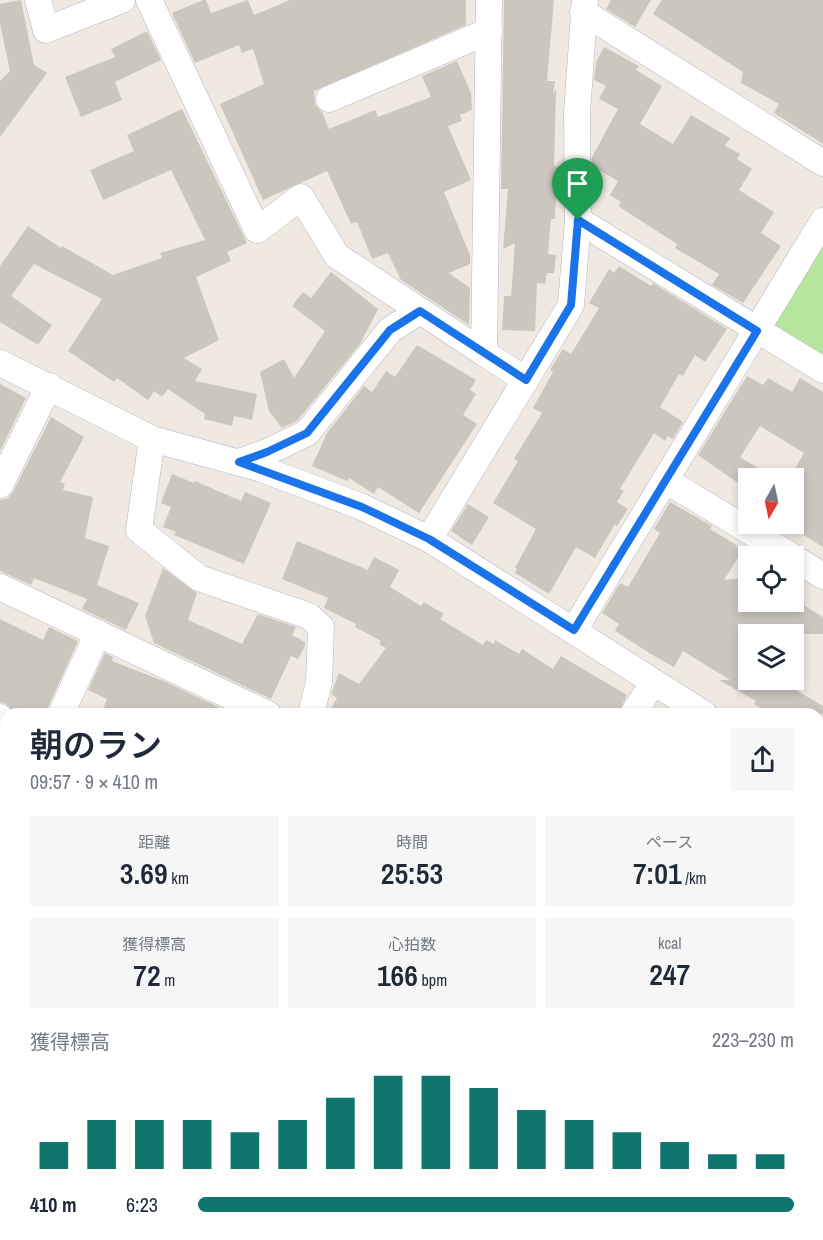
<!DOCTYPE html>
<html lang="ja">
<meta charset="utf-8">
<style>
body{margin:0;font-family:"Archivo Narrow","Noto Sans JP",sans-serif;background:#f6f6f7;color:#1f2937;height:100vh;display:flex;flex-direction:column;font-size:22px;white-space:nowrap}
*{box-sizing:border-box;margin:0}
p{font-size:20px;color:#747a83}
.icon{flex:none;width:33px;height:33px;fill:none;stroke:currentColor;stroke-width:2;stroke-linecap:round;stroke-linejoin:round}
.map{position:relative;flex:1;overflow:hidden}
.side{position:absolute;left:0px;top:708px;width:824px;height:532px;display:flex;flex-direction:column;background:#fff;border-radius:18px 18px 0 0;box-shadow:0 3px 9px #0003}
.side>*{flex:none}
.needle{width:39px;rotate:189deg}
.controls{position:absolute;left:738px;top:468px;display:grid;gap:12px}
.controls a{display:grid;place-items:center;width:66px;height:66px;border-radius:0px;background:#fff;box-shadow:0 3px 9px #0003;font-size:30px}
.pin{position:absolute;display:grid;place-items:center;width:51px;height:51px;color:#fff;margin:-62px -26px;border-radius:50% 50% 50% 0;rotate:-45deg;box-shadow:0 0 6px #0007}
.pin .icon{rotate:45deg}
.round{display:grid;place-items:center;flex:none;width:63px;height:63px;border-radius:0px;background:#f6f6f7}
.summary{display:flex;align-items:center;justify-content:space-between;height:102px;padding:0 30px}
h1{font-size:33px;font-weight:600;line-height:45px}
.metrics{display:grid;grid-template-columns:repeat(3,1fr);gap:9px;height:102px;padding:6px 30px}
.metrics div{display:grid;align-content:center;border-radius:0px;background:#f6f6f7;text-align:center}
.metrics b{font-size:30px;font-weight:600}
.metrics small{font-size:16px;font-weight:400}
.metrics p{font-size:16px}
.chart{height:168px;padding:12px 30px}
.chart p{display:flex;justify-content:space-between}
.chart svg{width:100%;height:108px;margin-top:6px;stroke:#0f766e;stroke-width:6}
ul{padding:0 30px;list-style:none;font-size:20px}
li{display:grid;grid-template-columns:96px 72px 1fr;align-items:center;height:45px}
li i{height:15px;border-radius:8px;background:#0f766e}
.map>svg:first-child{display:block}
.grass{fill:#b6e59e}
.building{fill:#cbc7bf}
.lines{fill:none;stroke-linecap:round;stroke-linejoin:round}
.street-casing{stroke:#b4b7c1;stroke-width:27}
.secondary-casing{stroke:#b4b7c1;stroke-width:34}
.street{stroke:#fff;stroke-width:26}
.secondary{stroke:#fff;stroke-width:33}
.route-casing{stroke:#fff;stroke-width:12}
.route{stroke:#1a73e8;stroke-width:8}
</style>
<div class="map">
<svg width="823" height="1240" viewBox="0 0 823 1240">
<rect width="100%" height="100%" fill="#efe9e1"/>
<path class="grass" d="M823,221V370L757,331Z"/>
<g class="building">
<path d="M21,0L34,65L47,73L0,137V81L10,71L0,24V4Z"/>
<path d="M203,0H206L211,13L248,0L254,15L290,0H466V25L314,91L315,105L322,112L329,129L375,110L378,117L431,97L422,76L457,61L471,93L472,110L460,115L462,121L448,126L471,180L444,192L470,255V264L449,273L470,288L469,325L401,280L388,253L372,259L357,222L351,224L327,171L263,200L220,104L264,84L253,49L242,53L239,45L195,63L172,13Z"/>
<path d="M504,0H554L547,81H555L553,95L556,89L554,166H557L555,219H551L548,254L556,255L554,273H547L545,284L537,283L535,331L502,330L504,296H511L515,243L503,249L508,189H501Z"/>
<path d="M611,0H651L635,27L606,9Z"/>
<path d="M662,0H823V144L774,113L779,104L741,83L743,72L653,14Z"/>
<path d="M147,31L161,60L115,82L122,100L81,117L65,77L115,57L111,49Z"/>
<path d="M604,47L639,66L636,70L662,86L640,124L673,144L691,115L730,138L725,146L740,154L737,159L752,169L739,190L774,212L761,233L781,246L743,303L712,285L719,274L675,248L677,244L618,206L621,202L610,195L618,181L592,166V157L618,109L599,99L606,86L594,80L596,62Z"/>
<path d="M182,109L247,243L227,252L231,261L196,277L219,340L184,358L202,369L195,381L257,394L252,420L234,416L232,426L204,419L205,414L168,389L162,397L154,391L148,400L117,378L114,382L68,351L102,299L34,264L11,296L52,325L38,345L0,322V266L28,226L61,248L62,246L113,275L162,258L160,253L205,240L171,170L103,200L90,170L134,151L127,135Z"/>
<path d="M619,266L651,286L653,283L727,329L705,362L695,355L683,376L679,374L660,407L683,422L673,439L668,436L665,441L654,433L620,489L624,491L617,502L628,509L617,526L615,524L595,558L576,547L549,594L515,573L517,569L515,568L536,529L493,503L518,461L514,459L542,413L533,408L553,372L550,370L563,349L571,354L599,308L589,303L609,269L614,273Z"/>
<path d="M331,272L378,309L360,344L297,421L282,428L269,411L260,372L284,359L294,378L325,331L292,306L303,292L311,298Z"/>
<path d="M417,345L476,380L470,390L476,394L463,415L477,424L419,513L378,487L374,494L349,478L347,481L312,466L327,433L364,386L372,392L386,371L395,377Z"/>
<path d="M747,376L763,385L768,378L792,392L800,378L823,392V547L794,529V470L804,453L760,426L740,457L775,478H748V490L698,455Z"/>
<path d="M0,384L26,398L0,451Z"/>
<path d="M51,417L84,437L60,482L65,484L63,490L93,497L85,538L109,546L97,585L139,603L126,630L82,609L87,599L34,578L31,585L0,571V500L8,498L13,492Z"/>
<path d="M172,474L194,483L195,481L241,501L245,492L271,503L244,564L174,535L176,532L163,527L171,507L161,503Z"/>
<path d="M670,502L712,526L710,529L743,549L724,580L748,578V602H798L823,617V634H748V680H779L823,706V714H770L754,704L756,701L719,680H730L683,651L674,667L651,654L615,631L619,624L602,613L620,583L628,587L660,533L654,529Z"/>
<path d="M468,504L489,517L472,545L451,531Z"/>
<path d="M297,541L368,570L374,557L399,570L390,587L421,606L424,602L444,614L440,619L483,645L486,640L494,644L495,640L519,654L522,649L553,669L561,656L627,695L618,714H328L337,698L331,694L339,673L359,684L386,648L379,644L381,641L355,627L356,624L324,608L328,598L282,579Z"/>
<path d="M163,568L197,593L188,620L242,644L258,614L296,627L292,635L305,642V646L298,659L291,656L271,699L154,643L145,616Z"/>
<path d="M0,619L43,640L49,627L78,641L45,714H16L6,704L0,702Z"/>
<path d="M105,653L113,657L112,661L166,682L233,714H101L107,699L88,690Z"/>
</g>
<g class="lines">
<defs>
<g id="street">
<path d="M38,0L46,30L122,0"/>
<path d="M149,0L257,230L301,197L337,256L484,353"/>
<path d="M489,0L484,353L526,380"/>
<path d="M583,12L823,163"/>
<path d="M329,99L489,31"/>
<path d="M578,220L823,370"/>
<path d="M0,363L152,439L262,469L362,507L429,539L704,714"/>
<path d="M152,439L139,530L199,578L309,616L321,627L319,682L311,714"/>
<path d="M239,462L267,452L307,433L390,330L420,311"/>
<path d="M665,480L791,556"/>
<path d="M0,485L49,386"/>
<path d="M429,539L571,305L578,220L577,113L585,0"/>
<path d="M794,558L823,576"/>
<path d="M0,587L268,714"/>
<path d="M574,630L823,221"/>
<path d="M61,714L98,633"/>
<path d="M633,714L653,683"/>
<path d="M0,717L6,725"/>
<path d="M818,783L823,786"/>
<path d="M818,988L823,992"/>
<path d="M0,1198L6,1178"/>
<path d="M193,1234L207,1240"/>
<path d="M601,1234L613,1240"/>
<path d="M140,1240L141,1234"/>
<path d="M368,1240L371,1234"/>
</g>
<g id="secondary">
<path d="M818,1089L823,1080"/>
<path d="M753,1240L755,1234"/>
</g>
</defs>
<use href="#street" class="street-casing"/>
<use href="#secondary" class="secondary-casing"/>
<use href="#street" class="street"/>
<use href="#secondary" class="secondary"/>
</g>
<g class="lines">
<defs>
<path id="route" d="M578,220L757,331L574,630L429,539L362,507L239,462L267,452L307,433L390,330L420,311L526,380L571,305Z"/>
</defs>
<use href="#route" class="route-casing"/>
<use href="#route" class="route"/>
</g>
</svg>
<div class="controls">
<a><svg class="needle" viewBox="-14 -14 28 28"><path d="M0-13l5 13h-10z" fill="#e53935"/><path d="M0 13l5-13h-10z" fill="#747a83"/></svg></a>
<a><svg class="icon" aria-label="locate" viewBox="0 0 24 24"><circle cx="12" cy="12" r="6"/><path d="M12 2v4M12 18v4M2 12h4M18 12h4"/></svg></a>
<a><svg class="icon" aria-label="layers" viewBox="0 0 24 24"><path d="M12 4l9 5-9 5-9-5zM3 14l9 5 9-5"/></svg></a>
</div>
<div class="pin" style="left:578px;top:220px;background:#1e9e55"><svg class="icon" aria-label="arrive" viewBox="0 0 24 24"><path d="M6 21V4h12l-3 4 3 4H6"/></svg></div>
<section class="side">
<div class="summary"><div><h1>朝のラン</h1><p>09:57 · 9 × 410 m</p></div><a class="round"><svg class="icon" aria-label="share" viewBox="0 0 24 24"><path d="M12 15V3M7 8l5-5 5 5M5 13v7h14v-7"/></svg></a></div>
<div class="metrics">
<div><p>距離</p><b>3.69<small> km</small></b></div>
<div><p>時間</p><b>25:53</b></div>
<div><p>ペース</p><b>7:01<small> /km</small></b></div>
</div>
<div class="metrics">
<div><p>獲得標高</p><b>72<small> m</small></b></div>
<div><p>心拍数</p><b>166<small> bpm</small></b></div>
<div><p>kcal</p><b>247</b></div>
</div>
<div class="chart"><p><span>獲得標高</span>223–230 m</p>
<svg viewBox="0 0 160 44" preserveAspectRatio="none"><path d="M5 44V33M15 44V24M25 44V24M35 44V24M45 44V29M55 44V24M65 44V15M75 44V6M85 44V6M95 44V11M105 44V20M115 44V24M125 44V29M135 44V33M145 44V38M155 44V38"/></svg>
</div>
<ul>
<li><b>410 m</b>6:23<i style="width:100%"></i></li>
</ul>
</section>
</div>
